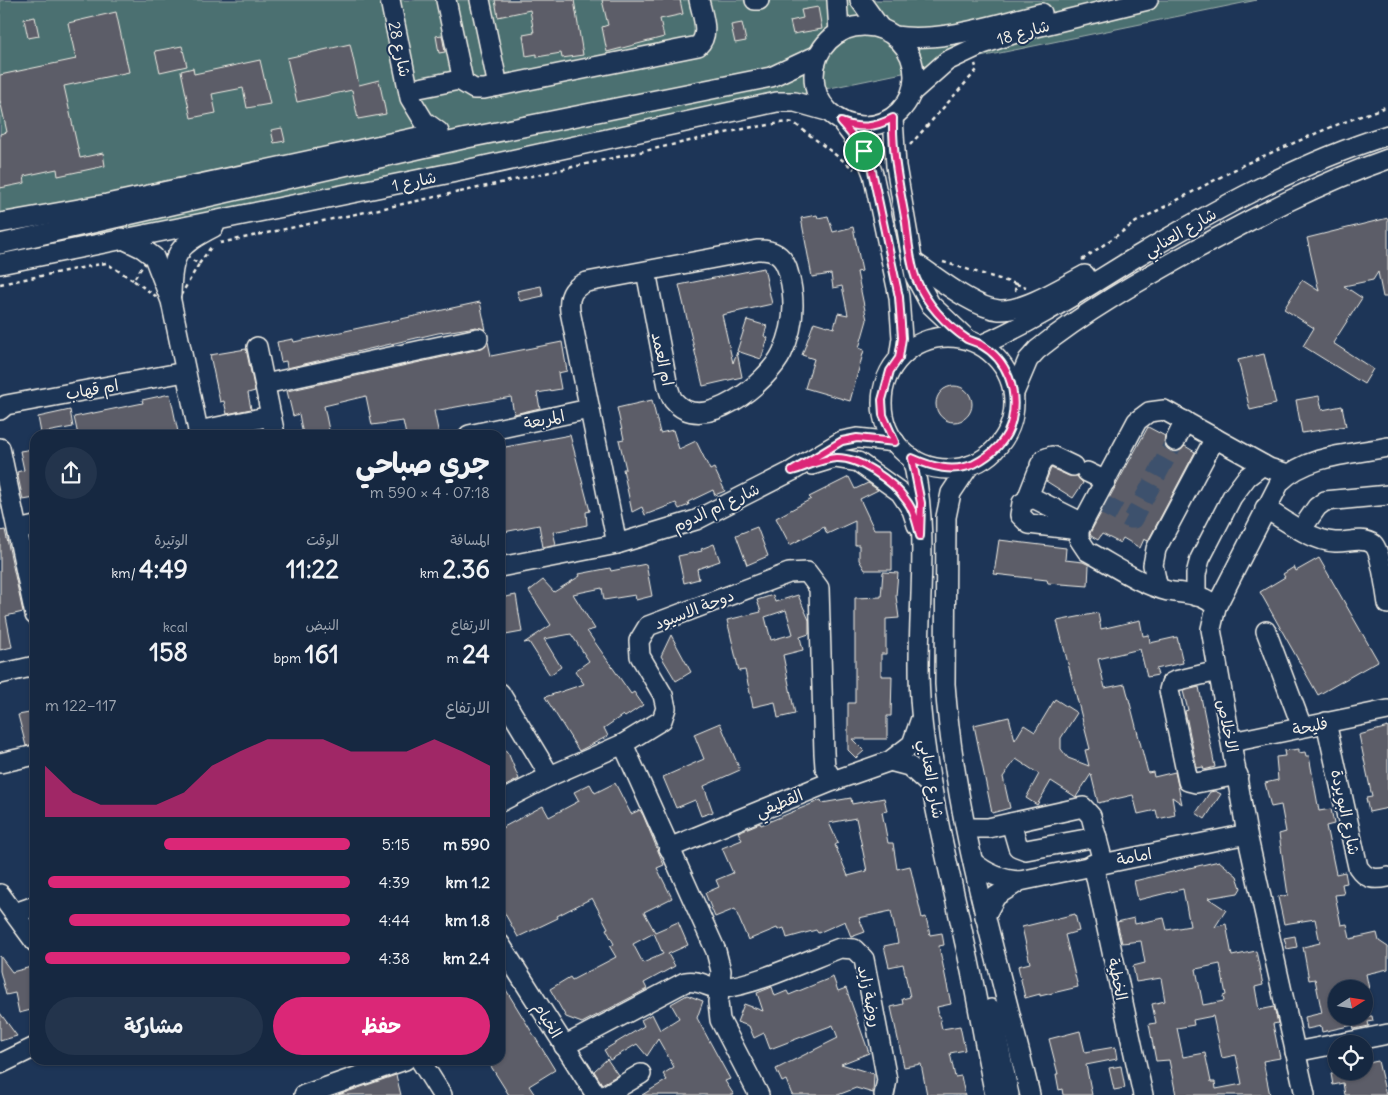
<!DOCTYPE html>
<html lang="ar">
<meta charset="utf-8">
<style>
body{margin:0;font-family:Delius,"Playpen Sans Arabic",sans-serif;background:#23344c;color:#f1f3f6;direction:rtl;height:100vh;display:flex;flex-direction:column;font-size:19px;white-space:nowrap}
*{box-sizing:border-box;margin:0}
p{font-size:16px;color:#9ea6b1}
.icon{flex:none;width:28px;height:28px;fill:none;stroke:currentColor;stroke-width:2;stroke-linecap:round;stroke-linejoin:round}
.map{position:relative;flex:1;overflow:hidden;direction:ltr}
.side{position:absolute;left:30px;top:430px;width:475px;height:635px;display:flex;flex-direction:column;background:#162841;border-radius:15px;box-shadow:0 1px 4px #0004,0 0 0 1px #35445a;direction:rtl}
.side>*{flex:none}
.needle{width:32px;rotate:78deg}
.buttons{position:absolute;left:1328px;top:980px;display:grid;gap:10px}
.buttons a{display:grid;place-items:center;width:45px;height:45px;border-radius:50%;background:#162841;box-shadow:0 1px 4px #0004,0 0 0 1px #35445a;font-size:25px}
.pin{position:absolute;display:grid;place-items:center;width:42px;height:42px;color:#fff;margin:-21px;border:2px solid #fff;border-radius:50%;box-shadow:0 1px 5px #0007}
.round{display:grid;place-items:center;flex:none;width:52px;height:52px;border-radius:26px;background:#23344c}
.head{display:flex;align-items:center;justify-content:space-between;height:85px;padding:0 15px}
h1{font-size:28px;font-weight:700;line-height:38px}
.stats{display:grid;grid-template-columns:repeat(3,1fr);gap:8px;height:85px;padding:5px 15px}
.stats div{display:grid;align-content:center}
.stats b{font-size:25px;font-weight:700}
.stats small{font-size:14px;font-weight:400}
.stats p{font-size:14px}
.chart{height:140px;padding:10px 15px}
.chart p{display:flex;justify-content:space-between}
.chart svg{width:100%;height:90px;margin-top:5px;fill:#db2777;opacity:.7}
.action{display:flex;gap:10px;margin-top:auto;padding:10px 15px}
.action a{flex:1;height:58px;border-radius:30px;background:#db2777;color:#fff;font-size:20px;font-weight:700;line-height:58px;text-align:center}
.action a+a{background:#23344c;color:#f1f3f6}
ul{padding:0 15px;list-style:none;font-size:16px}
li{display:grid;grid-template-columns:80px 60px 1fr;align-items:center;height:38px}
li i{height:12px;border-radius:6px;background:#db2777}
.map>svg:first-child{display:block}
.green{fill:#4b6f71;stroke:#a0b0ac}
.building{fill:#5c5d67;stroke:#f4f1e8;fill-rule:evenodd}
.lines{fill:none;stroke-linecap:round;stroke-linejoin:round}
.minor-tunnel{stroke:#3d516d;stroke-width:19;stroke-dasharray:19 9;stroke-linecap:butt}
.minor-casing{stroke:#f4f1e8;stroke-width:22}
.path{stroke:#f4f1e8;stroke-width:2.5;stroke-dasharray:4 4;stroke-linecap:butt}
.minor{stroke:#1d3557;stroke-width:19}
.route-casing{stroke:#fff;stroke-width:10}
.route{stroke:#db2777;stroke-width:6}
.labels{text-anchor:middle;stroke-width:4;stroke-linejoin:round;paint-order:stroke}
.street-label{font-size:16px;fill:#f4f1e8;stroke:#1d3557}
</style>
<div class="map">
<svg width="1388" height="1095" viewBox="0 0 1388 1095">
<rect width="100%" height="100%" fill="#1d3557"/>
<filter id="ink" filterUnits="userSpaceOnUse"><feTurbulence type="fractalNoise" baseFrequency=".02" numOctaves="2"/><feDisplacementMap in="SourceGraphic" scale="10" xChannelSelector="R" yChannelSelector="G"/><feConvolveMatrix kernelMatrix="1 2 1 2 8 2 1 2 1" color-interpolation-filters="sRGB"/></filter>
<g filter="url(#ink)">
<path class="green" d="M0,0H1257L0,259Z"/>
<g class="building">
<path d="M495,0H574L583,55L562,58L561,53L537,57V54L526,56L523,35L534,33L530,10L498,17Z"/>
<path d="M602,0H680L683,14L660,19L664,37L607,52L602,27L608,25Z"/>
<path d="M818,7L822,29L793,34L790,21L803,18L801,10Z"/>
<path d="M116,12L129,72L64,86L80,158L103,153L105,166L58,176L57,169L24,176L25,183L0,188V134L7,132L0,100V75L76,59L68,23Z"/>
<path d="M35,17L39,36L28,38L24,19Z"/>
<path d="M742,23L746,41L735,43L731,25Z"/>
<path d="M442,35L445,52L439,53L436,36Z"/>
<path d="M350,44L359,85L379,80L386,114L358,119L352,90L297,102L287,58Z"/>
<path d="M182,46L187,66L160,72L155,51Z"/>
<path d="M260,60L270,104L247,108L243,88L212,94L216,113L191,118L181,71L193,68L194,74Z"/>
<path d="M282,128L285,141L274,143L271,130Z"/>
<path d="M817,215L818,218L828,216L833,232L853,227L862,271L857,272L867,320L859,348L864,350L850,401L805,388L814,359L802,355L814,322L834,328L838,313L848,315L842,286L833,288L831,274L812,277L801,218Z"/>
<path d="M1388,218V297H1383L1378,272L1373,280L1344,286L1362,298L1333,343L1373,369L1364,384L1303,346L1314,328L1284,309L1302,280L1319,291L1307,238Z"/>
<path d="M764,268L772,304L722,315L733,363L737,352L742,377L703,386L679,285Z"/>
<path d="M541,286L543,296L520,301L517,291Z"/>
<path d="M480,302L486,330L476,327L438,333L287,368L286,361L281,362L277,342L293,339L294,342Z"/>
<path d="M747,320L767,326L764,336L768,338L761,359L737,351Z"/>
<path d="M488,342L491,356L562,342L567,371L558,373L561,389L537,393L540,408L514,414L511,397L434,411L439,435H406L403,421L372,425L366,396L324,406L330,435H303L299,414L293,416L287,391L480,349Z"/>
<path d="M246,349L255,391L248,393L251,409L227,414L224,401L220,402L210,355Z"/>
<path d="M1264,354L1276,404L1250,410L1238,360Z"/>
<circle cx="954" cy="404" r="18"/>
<path d="M170,394L178,432L162,435H78L74,417L143,403L142,400Z"/>
<path d="M1319,396L1322,410L1342,406L1346,426L1302,433L1296,400Z"/>
<path d="M652,400L660,433L673,430L679,449L696,441L710,470L714,468L725,491L715,495L713,490L688,502L689,505L679,509L676,503L645,515L642,507L632,512L623,469H626L619,440L624,439L617,408Z"/>
<path d="M70,410L73,427L41,433L38,417Z"/>
<path d="M1148,427L1165,436L1164,442L1170,451L1176,452L1185,446L1195,452L1148,541L1144,539L1140,548L1123,538L1120,543L1102,534L1098,540L1091,536L1090,533Z"/>
<path d="M570,435L590,511L586,512L587,525L553,532L556,544L543,547L539,525L504,532L500,531V448Z"/>
<path d="M33,449L35,498L23,500L17,472L24,470L20,451Z"/>
<path d="M1051,468L1069,476H1077L1083,483L1073,498L1046,481Z"/>
<path d="M849,477L855,489L868,483L878,490L860,499L874,529H892V570H865L859,560V545H855V521L827,534L824,527L790,545L776,518L811,499L809,497Z"/>
<path d="M757,527L768,556L747,565L736,535Z"/>
<path d="M5,530L23,612L6,616L12,647L0,650V531Z"/>
<path d="M999,540L1066,548L1065,560L1083,562L1089,565L1088,586L1048,583L1047,580L994,574Z"/>
<path d="M714,544L720,561L697,569L699,579L684,583L678,556L702,551L701,549Z"/>
<path d="M1319,558L1378,661L1318,695L1260,592L1285,577L1283,574L1294,567L1296,571Z"/>
<path d="M646,564L652,596L636,600L635,595L604,600L602,588L573,594L595,629L587,631L631,694L634,692L643,705L625,717L623,715L604,728L608,736L579,751L545,697L584,684L575,671L589,661L571,634L544,639L561,667L550,675L529,642L524,643L551,625L529,591L543,580L554,592L580,576L579,574L610,568L611,571Z"/>
<path d="M883,572L898,573L896,596L899,618L886,619V654H881V676H892L891,716H887V739H852L864,751L856,758L848,750V703H855V598L881,597Z"/>
<path d="M516,595L522,632L500,636V598Z"/>
<path d="M773,595L775,602L798,595L809,620V634L800,637L803,650L783,655L795,714L778,718L775,702L753,707L745,670L739,671L727,620L761,612L757,600ZM786,610L793,634L771,640L765,617Z"/>
<path d="M1098,613L1101,629L1140,620L1143,636L1149,635L1150,643L1177,637L1183,663L1156,669L1158,675L1147,677L1140,649L1098,659L1105,688L1125,684L1148,773L1153,772L1154,777L1175,772L1182,804L1172,797L1175,815L1158,819L1156,810L1138,814L1133,795L1098,803L1091,774L1076,797L1051,781L1037,805L1026,798L1039,774L1016,759L1003,777L1010,808L992,813L974,725L1009,717L1015,740L1024,725L1035,732L1055,699L1077,713L1061,738V749L1068,758L1089,766L1085,750L1090,749L1057,621Z"/>
<path d="M671,635L691,672L676,681L661,656Z"/>
<path d="M1199,687L1215,767L1204,770L1203,767L1197,768L1185,711L1188,710L1183,691Z"/>
<path d="M35,712V744L26,746L18,715Z"/>
<path d="M720,723L740,770L704,786L713,812L701,816L695,800L676,808L663,777L704,759L694,734Z"/>
<path d="M1388,727V808L1369,812L1366,798L1372,797L1359,735Z"/>
<path d="M500,742L509,755L519,779L500,789Z"/>
<path d="M1299,749V753L1305,752L1306,756H1309L1319,811L1331,809L1334,824L1326,826L1336,874L1345,872L1347,883L1342,884L1344,894L1335,895L1341,925L1347,924L1350,939L1377,933L1379,941L1388,947V969L1366,974L1369,989H1336V1016H1372L1373,1021L1368,1022L1369,1026L1354,1029L1353,1025L1322,1032L1321,1026L1307,1029L1305,1017L1322,1013L1315,979L1309,980L1303,947L1320,943L1315,919L1284,924L1278,897L1288,895L1279,834L1286,832L1281,805L1271,807L1265,783L1278,780L1276,757L1285,756L1284,751Z"/>
<path d="M615,783L631,814L640,810L643,815L664,865L657,868L672,898L644,912L655,932L678,922L688,945L668,954L675,966L644,983L647,989L582,1023L566,1017L550,989L570,977L572,980L616,957L610,947L614,944L606,929L608,928L592,898L557,916L558,918L518,937L500,905V829L543,806L549,817L579,801L574,792L590,784L595,793ZM654,933L663,954L643,963L633,944Z"/>
<path d="M1215,791L1221,794L1205,819L1196,813L1210,792Z"/>
<path d="M851,798L852,804L884,798L887,811L882,812L888,843H893L897,869L910,866L922,918L926,917L930,935L942,933L944,945L939,946L951,1004L937,1007L942,1029L960,1026L965,1050L950,1053L955,1077L961,1076L965,1095H927L921,1064L904,1067L891,1007L903,1004L902,999L910,997L903,964L889,967L884,946L898,943L891,911L859,918L865,932L851,937L845,921L818,933L816,930L787,938L784,928L778,930L777,928L748,940L735,909L715,917L705,893L719,887L716,880L733,873L722,848L742,840L738,832L760,823L761,825L821,800L822,803ZM856,818L867,871L848,876L835,845L838,843L829,823Z"/>
<path d="M1219,861L1237,876L1241,888L1238,893L1208,898L1226,910L1215,927L1226,924L1232,956L1256,951L1263,985L1255,987L1259,1010L1274,1007L1278,1023L1273,1024L1280,1058L1263,1061L1270,1095H1176L1169,1060L1156,1061L1149,1024L1156,1023L1152,1004L1165,1001L1161,978L1136,982L1133,966L1145,963L1141,941L1122,943L1117,922L1134,918L1135,924L1164,918L1167,930L1190,926L1183,889L1138,900L1134,881ZM1220,964L1226,995L1223,996L1224,1001L1203,1005L1196,969ZM1213,1016L1222,1058L1236,1055L1242,1084L1216,1089L1215,1082H1211L1205,1053L1183,1057L1177,1028L1194,1025L1193,1020Z"/>
<path d="M1075,914L1079,931L1065,935L1078,987L1040,996V994L1025,998L1018,966L1030,963L1022,927Z"/>
<path d="M1295,936L1297,947L1287,949L1284,938Z"/>
<path d="M0,956L12,972L31,967L35,985V1009L19,1013L15,993L6,995L0,971Z"/>
<path d="M833,977L838,991L846,988L869,1053L841,1064L874,1074L873,1093L856,1088L838,1095H792L786,1080L782,1082L776,1069L838,1038L833,1025L770,1049L764,1033L754,1038L749,1026L737,1022L744,1004L763,1011L757,993L772,987L775,996L787,991L789,995Z"/>
<path d="M500,980L555,1070L529,1086L535,1095H509L487,1060H500Z"/>
<path d="M687,995L703,1001L697,1018L730,1079L725,1081L734,1095H642L667,1080L663,1074L674,1067L658,1039L647,1056L637,1044L610,1060L604,1050L644,1026L641,1020L652,1014L660,1030L679,1018L671,1004Z"/>
<path d="M0,1013L17,1036L0,1041Z"/>
<path d="M1080,1031L1085,1052L1115,1047L1117,1059L1086,1065L1092,1095H1063L1062,1089L1059,1090L1056,1074H1058L1049,1039Z"/>
<path d="M607,1059L618,1075L602,1084L594,1071Z"/>
<path d="M1378,1061L1386,1095H1345L1343,1083L1333,1085L1331,1074L1364,1071V1064Z"/>
<path d="M1121,1066L1125,1088L1114,1090L1109,1068Z"/>
<path d="M396,1075L401,1095H338Z"/>
</g>
<g class="lines">
<path class="minor-tunnel" d="M1102,504L1130,519H1133L1175,441"/>
<defs>
<g id="minor">
<path d="M390,0L410,98L424,121L439,132"/>
<path d="M446,0L463,81"/>
<path d="M480,0L498,86"/>
<path d="M755,0H759"/>
<path d="M837,0L839,33"/>
<path d="M860,0L881,29"/>
<circle cx="864" cy="76" r="50"/>
<path d="M894,36C943,43 994,24 1042,13"/>
<path d="M409,90L459,80L474,89H484L698,46C711,34 702,15 699,0"/>
<path d="M912,92L947,61L983,44L1028,29L1148,0"/>
<path d="M893,118L896,166L915,276L930,304L967,339"/>
<path d="M841,121L864,151L873,174L899,297L902,338L899,358"/>
<path d="M0,223L107,204L432,134"/>
<path d="M121,238L142,248L154,257L171,301L199,435"/>
<path d="M0,244L467,138L771,77L818,55"/>
<path d="M912,261C934,275 973,308 999,310C1023,312 1064,286 1085,275"/>
<path d="M0,264L456,172L777,102H795L827,111"/>
<path d="M171,295C172,253 177,246 214,227"/>
<circle cx="948" cy="403" r="66"/>
<path d="M981,345C1036,321 1085,288 1136,257C1216,209 1299,163 1388,135"/>
<path d="M257,347L275,435"/>
<path d="M265,384L478,338"/>
<path d="M1014,393L1028,360L1037,350C1084,312 1139,281 1191,252C1255,217 1319,183 1388,159"/>
<path d="M0,410L6,405L185,372"/>
<path d="M198,431L271,416"/>
<path d="M469,435L589,409"/>
<path d="M1175,441L1185,421"/>
<path d="M0,448L35,615"/>
<path d="M912,458C933,540 913,628 921,711C928,788 948,863 964,939C976,990 984,1043 995,1095"/>
<path d="M812,465L835,458L858,462L900,492L912,510L917,525"/>
<path d="M1040,465L1044,459L1052,456L1073,466"/>
<path d="M969,466L951,493L946,517L945,684C955,824 998,959 1030,1095"/>
<path d="M1087,472L1106,481"/>
<path d="M1027,499L1038,471"/>
<path d="M1265,508C1284,520 1312,541 1335,542C1347,543 1362,536 1373,544C1381,551 1386,592 1388,604"/>
<path d="M18,530L35,526"/>
<path d="M1079,530L1029,524L1020,515L1022,503L1033,498L1083,523"/>
<path d="M1301,530L1317,507L1325,501L1388,495"/>
<path d="M617,544L570,311C568,296 573,287 587,282L757,250C776,249 785,257 789,275C796,302 794,328 782,353C768,382 703,436 674,401C671,398 670,392 668,387L646,271"/>
<path d="M500,567L617,544L696,520L792,471L842,441L857,438L895,442"/>
<path d="M1158,588L1153,565L1156,549L1215,438"/>
<path d="M1196,596V574L1200,559L1232,497L1247,477L1263,465"/>
<path d="M1216,607C1203,593 1185,594 1168,591C1139,584 1113,565 1087,551L1079,539V530L1137,421L1149,412L1164,410L1269,468L1288,474"/>
<path d="M1266,631L1302,727"/>
<path d="M1218,671L1175,681L1171,683L1169,690L1188,781L1196,783L1238,775"/>
<path d="M0,674L35,666"/>
<path d="M500,693L550,776"/>
<path d="M1326,722L1358,867C1366,879 1374,880 1388,877"/>
<path d="M1232,742L1388,710"/>
<path d="M623,744L716,951L721,971L718,1002L720,1020L759,1095"/>
<path d="M890,761L909,766L931,786"/>
<path d="M0,763L35,755"/>
<path d="M500,802L550,776L623,744L662,720L666,708L663,695L640,656L639,641L648,626L789,573L807,572L819,588L824,753L825,767L833,781"/>
<path d="M1011,823L1018,847L1026,850L1097,837"/>
<path d="M966,828H988L1083,807L1091,816L1103,862"/>
<path d="M669,848L833,781L890,761L912,744L920,721"/>
<path d="M973,862C987,874 1001,880 1020,881"/>
<path d="M1093,864L1143,1095"/>
<path d="M0,894L35,942"/>
<path d="M15,913L35,906"/>
<path d="M985,916L996,896L1020,881L1247,834"/>
<path d="M500,944L596,1095"/>
<path d="M991,1009L1009,1095"/>
<path d="M1338,1044L1388,1034"/>
<path d="M564,1046L685,982C701,979 710,990 722,988C755,985 808,960 840,948L854,949L864,959L887,1080L884,1095"/>
<path d="M1295,1052L1336,1044"/>
<path d="M420,1060L442,1095"/>
<path d="M0,1064L35,1047"/>
<path d="M304,1095L405,1060"/>
<path d="M606,1095L641,1074"/>
<path d="M1305,1095L1247,834L1211,629L1216,607L1280,482C1307,455 1352,454 1388,447"/>
</g>
</defs>
<use href="#minor" class="minor-casing"/>
<g class="path">
<path d="M757,127L787,122L794,123L854,169"/>
<path d="M910,145L977,70L975,64"/>
<path d="M460,192L757,126"/>
<path d="M220,243L459,192"/>
<path d="M179,252L199,264L178,300L164,302L133,280L147,260Z"/>
<path d="M1082,260L1136,222L1245,164L1331,127L1388,106"/>
<path d="M943,262L1016,284L1015,291"/>
<path d="M199,264L211,247"/>
<path d="M0,284L106,263L133,280"/>
<path d="M1016,284L1026,287"/>
</g>
<use href="#minor" class="minor"/>
</g>
</g>
<g class="lines" filter="url(#ink)">
<defs>
<path id="route" d="M893,118C892,154 900,189 906,223C908,242 910,262 916,279C926,303 946,325 967,339C971,341 977,342 981,345C1008,360 1018,391 1012,420C1008,440 992,455 974,464C953,473 932,467 912,458L921,503L920,536C917,524 914,510 906,500C893,481 859,457 836,458C821,459 806,467 792,471L842,441L857,438L895,442L883,415L882,400L890,371L899,358L902,338L899,297L871,166L856,140L841,122C860,129 874,128 893,118Z"/>
</defs>
<use href="#route" class="route-casing"/>
<use href="#route" class="route"/>
</g>
<g class="labels">
<g class="street-label">
<text transform="translate(1023 32) rotate(-16)" y="6">شارع 18</text>
<text transform="translate(400 49) rotate(78)" y="6">شارع 28</text>
<text transform="translate(414 181) rotate(-12)" y="6">شارع 1</text>
<text transform="translate(1180 232) rotate(-30)" y="6">شارع العنابي</text>
<text transform="translate(663 359) rotate(78)" y="6">ام العمد</text>
<text transform="translate(92 389) rotate(-10)" y="6">ام قهاب</text>
<text transform="translate(544 419) rotate(-12)" y="6">المربعة</text>
<text transform="translate(716 507) rotate(-25)" y="6">شارع ام الدوم</text>
<text transform="translate(694 609) rotate(-21)" y="6">دوحة الاسيود</text>
<text transform="translate(1228 726) rotate(79)" y="6">الاخلاص</text>
<text transform="translate(1310 726) rotate(-12)" y="6">فليحة</text>
<text transform="translate(932 779) rotate(80)" y="6">شارع العنابي</text>
<text transform="translate(779 803) rotate(-22)" y="6">القطيفي</text>
<text transform="translate(1346 812) rotate(78)" y="6">شارع البويردة</text>
<text transform="translate(1134 856) rotate(-11)" y="6">امامة</text>
<text transform="translate(1118 979) rotate(78)" y="6">الخطية</text>
<text transform="translate(870 996) rotate(78)" y="6">روضة زايد</text>
<text transform="translate(548 1020) rotate(58)" y="6">الخيام</text>
</g>
</g>
</svg>
<div class="buttons">
<a><svg class="needle" viewBox="-14 -14 28 28"><path d="M0-13l5 13h-10z" fill="#e53935"/><path d="M0 13l5-13h-10z" fill="#9ea6b1"/></svg></a>
<a><svg class="icon" aria-label="locate" viewBox="0 0 24 24"><circle cx="12" cy="12" r="6"/><path d="M12 2v4M12 18v4M2 12h4M18 12h4"/></svg></a>
</div>
<div class="pin" style="left:864px;top:151px;background:#1e9e55"><svg class="icon" aria-label="arrive" viewBox="0 0 24 24"><path d="M6 21V4h12l-3 4 3 4H6"/></svg></div>
<section class="side">
<div class="head"><div><h1>جري صباحي</h1><p>07:18 · 4 × 590 m</p></div><a class="round"><svg class="icon" aria-label="share" viewBox="0 0 24 24"><path d="M12 15V3M7 8l5-5 5 5M5 13v7h14v-7"/></svg></a></div>
<div class="stats">
<div><p>المسافة</p><b>2.36<small> km</small></b></div>
<div><p>الوقت</p><b>11:22</b></div>
<div><p>الوتيرة</p><b>4:49<small> /km</small></b></div>
</div>
<div class="stats">
<div><p>الارتفاع</p><b>24<small> m</small></b></div>
<div><p>النبض</p><b>161<small> bpm</small></b></div>
<div><p>kcal</p><b>158</b></div>
</div>
<div class="chart"><p><span>الارتفاع</span>117–122 m</p>
<svg viewBox="0 0 160 44" preserveAspectRatio="none"><path d="M0 44V19L10 32L20 38L30 38L40 38L50 32L60 19L70 12L80 6L90 6L100 6L110 12L120 12L130 12L140 6L150 12L160 19V44z"/></svg>
</div>
<ul>
<li><b>590 m</b>5:15<i style="width:61%"></i></li>
<li><b>1.2 km</b>4:39<i style="width:99%"></i></li>
<li><b>1.8 km</b>4:44<i style="width:92%"></i></li>
<li><b>2.4 km</b>4:38<i style="width:100%"></i></li>
</ul>
<div class="action"><a>حفظ</a><a>مشاركة</a></div>
</section>
</div>
